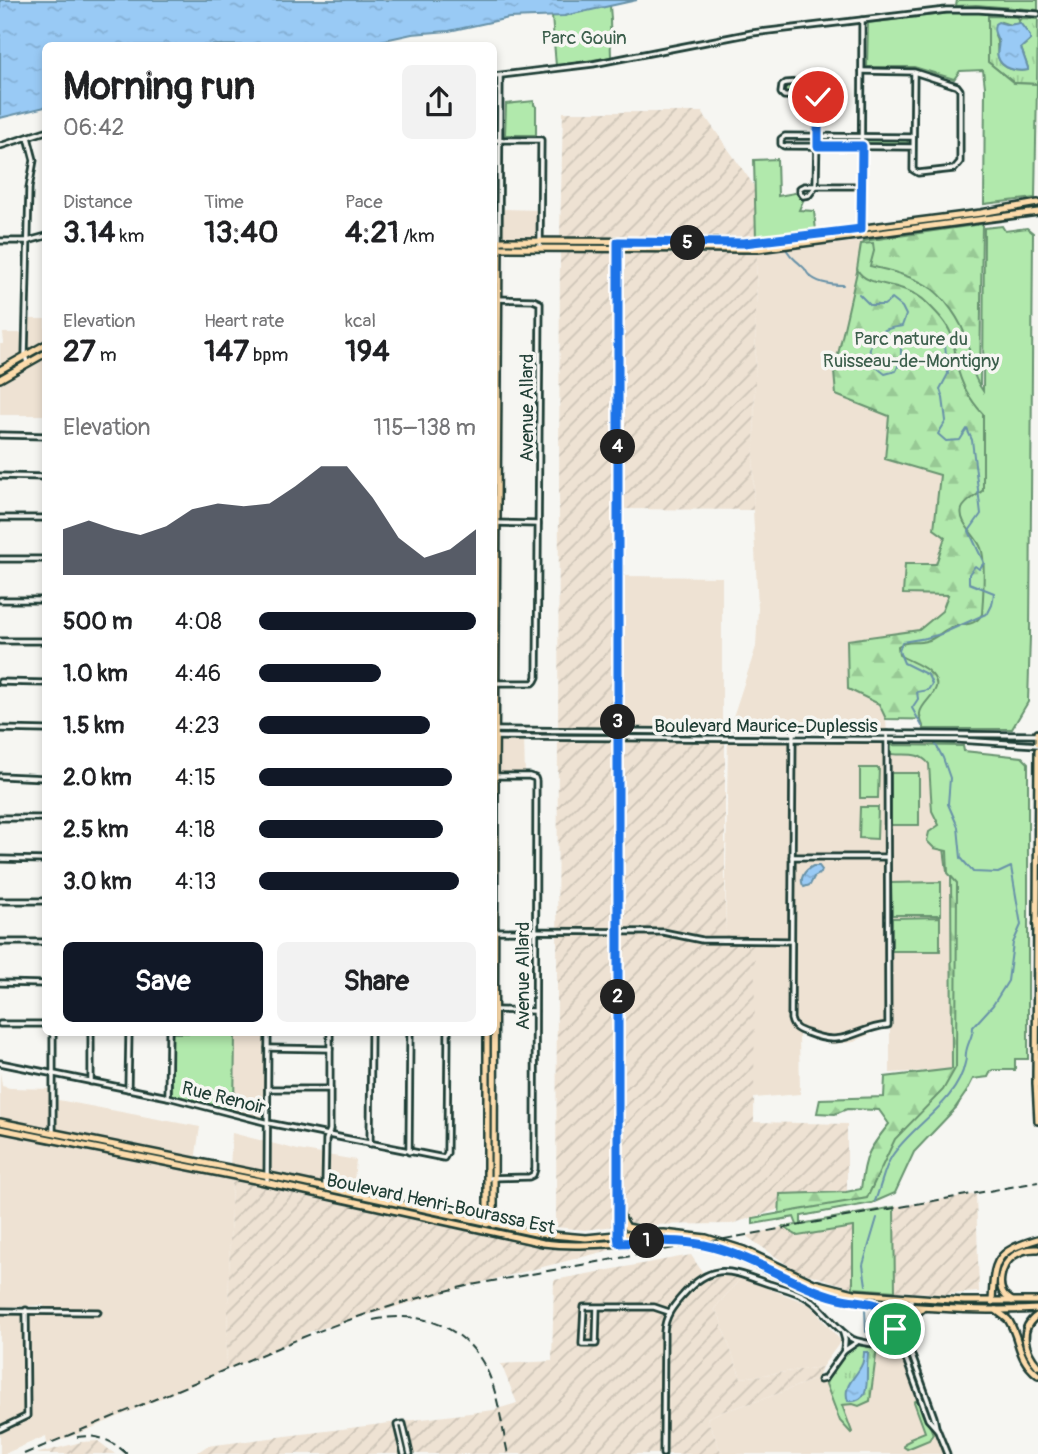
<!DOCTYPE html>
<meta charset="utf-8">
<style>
body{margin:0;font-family:Pangolin,sans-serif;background:#f2f2f2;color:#202124;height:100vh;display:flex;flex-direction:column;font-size:26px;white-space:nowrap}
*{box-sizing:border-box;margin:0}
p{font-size:23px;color:#757577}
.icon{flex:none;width:38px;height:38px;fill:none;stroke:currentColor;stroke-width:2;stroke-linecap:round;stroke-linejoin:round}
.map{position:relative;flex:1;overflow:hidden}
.panel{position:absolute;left:42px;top:42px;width:455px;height:994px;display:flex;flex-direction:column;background:#fff;border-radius:10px;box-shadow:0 4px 10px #0003}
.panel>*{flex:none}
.pin{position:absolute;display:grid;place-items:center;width:60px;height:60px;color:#fff;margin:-30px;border:4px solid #fff;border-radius:50%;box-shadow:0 2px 7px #0007}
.km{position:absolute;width:35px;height:35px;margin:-18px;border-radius:50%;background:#222;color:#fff;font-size:19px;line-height:35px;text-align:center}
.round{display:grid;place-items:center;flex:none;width:74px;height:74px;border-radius:10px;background:#f2f2f2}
.headline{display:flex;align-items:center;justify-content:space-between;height:119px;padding:0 21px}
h1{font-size:38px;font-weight:700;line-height:52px}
.metrics{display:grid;grid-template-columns:repeat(3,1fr);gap:10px;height:119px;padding:7px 21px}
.metrics div{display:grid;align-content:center}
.metrics b{font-size:30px;font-weight:700}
.metrics small{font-size:19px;font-weight:400}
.metrics p{font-size:19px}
.chart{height:196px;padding:14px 21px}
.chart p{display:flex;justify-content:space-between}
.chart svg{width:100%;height:126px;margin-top:7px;fill:#111827;opacity:.7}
.primary-button{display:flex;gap:14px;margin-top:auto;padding:14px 21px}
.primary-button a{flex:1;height:80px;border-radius:10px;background:#111827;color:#fff;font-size:28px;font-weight:700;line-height:80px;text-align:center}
.primary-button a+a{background:#f2f2f2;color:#202124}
ul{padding:0 21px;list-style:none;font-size:23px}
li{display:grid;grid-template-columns:112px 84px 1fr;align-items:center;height:52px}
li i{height:18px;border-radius:9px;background:#111827}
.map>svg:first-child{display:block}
.built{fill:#eee2d3}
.industrial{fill:url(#industrial-furrows)}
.grass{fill:url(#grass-tufts);stroke:#689370;stroke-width:2;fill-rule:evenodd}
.forest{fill:url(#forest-firs);stroke:#689370;stroke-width:2}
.park{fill:#b1e9ac;stroke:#689370;stroke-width:2}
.water{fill:url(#water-ripples);stroke:#6892a8;stroke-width:2}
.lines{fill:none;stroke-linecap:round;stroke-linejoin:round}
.stream{stroke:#6892a8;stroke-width:2}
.minor-casing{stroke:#1f3d34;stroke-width:9}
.major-casing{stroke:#1f3d34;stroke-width:10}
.highway-casing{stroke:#1f3d34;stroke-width:11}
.minor{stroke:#f6f6f2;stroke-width:3.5}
.major{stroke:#fddcac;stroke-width:5}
.highway{stroke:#fddcac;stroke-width:6}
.rail{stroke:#1f3d34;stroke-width:2;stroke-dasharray:10 5;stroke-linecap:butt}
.route-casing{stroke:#fff;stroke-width:14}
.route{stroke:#1a73e8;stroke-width:9}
.labels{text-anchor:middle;stroke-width:7;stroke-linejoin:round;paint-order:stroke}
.park-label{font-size:19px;fill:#3c5f4c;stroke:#f6f6f2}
.street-label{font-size:19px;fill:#1f3d34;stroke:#f6f6f2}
</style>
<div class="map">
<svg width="1038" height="1454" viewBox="0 0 1038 1454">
<defs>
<pattern id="industrial-furrows" width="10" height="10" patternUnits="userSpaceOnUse" patternTransform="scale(1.75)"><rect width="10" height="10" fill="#eee2d3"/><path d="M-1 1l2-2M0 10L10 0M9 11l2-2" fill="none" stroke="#ccc3b6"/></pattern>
<pattern id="grass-tufts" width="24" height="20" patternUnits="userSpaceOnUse" patternTransform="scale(1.75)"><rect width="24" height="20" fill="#b1e9ac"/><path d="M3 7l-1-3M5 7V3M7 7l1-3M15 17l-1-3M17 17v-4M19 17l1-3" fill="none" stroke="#98c995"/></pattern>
<pattern id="forest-firs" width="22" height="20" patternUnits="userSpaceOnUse" patternTransform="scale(1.75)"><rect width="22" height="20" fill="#b1e9ac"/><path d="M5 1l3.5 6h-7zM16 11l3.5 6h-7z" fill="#98c995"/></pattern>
<pattern id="water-ripples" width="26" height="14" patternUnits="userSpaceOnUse" patternTransform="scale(1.75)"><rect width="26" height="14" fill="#99caf5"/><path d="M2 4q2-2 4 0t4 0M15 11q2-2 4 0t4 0" fill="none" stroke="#83aed3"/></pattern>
</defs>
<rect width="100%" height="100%" fill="#f6f6f2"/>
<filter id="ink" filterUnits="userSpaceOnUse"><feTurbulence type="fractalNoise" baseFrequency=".0143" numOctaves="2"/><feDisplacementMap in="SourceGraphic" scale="14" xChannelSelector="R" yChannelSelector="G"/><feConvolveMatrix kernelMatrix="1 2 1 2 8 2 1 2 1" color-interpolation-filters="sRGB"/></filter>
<g filter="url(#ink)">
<g class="built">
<path d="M503,209L540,210V237L503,236Z"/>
<path d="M864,241L834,372L836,395L889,416L885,459L940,475L934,528L945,537L936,564L904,594L949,595L942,611L919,630L847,640L848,688L879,704L886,719L887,734L728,732L756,647L758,609L753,510L757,251Z"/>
<path d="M26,319H45V344L0,370V344H4L3,333H26Z"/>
<path d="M45,353V415H0V382Z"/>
<path d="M622,576L722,577V729L623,727Z"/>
<path d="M524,736L525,776H495V737Z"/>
<path d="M728,738L936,741L950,884L953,1070L890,1073V1024L854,1042L833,1044L799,1034L800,1094L754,1098L749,936H725Z"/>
<path d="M235,1033H268V1123L234,1112Z"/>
<path d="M0,1072L2,1086L10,1088L53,1089V1099L200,1127L195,1161L0,1122Z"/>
<path d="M0,1129L232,1176L226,1370L78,1434L47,1444L46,1436L4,1454H0V1314L44,1313V1305L0,1307Z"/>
<path d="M232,1133L298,1150L356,1160L353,1193L230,1168Z"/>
<path d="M741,1278L804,1302L811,1306L841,1341L822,1367L741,1378L723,1329L720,1317L714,1309Z"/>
<path d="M877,1343L903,1347L923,1406L937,1429L947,1454H722L707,1418L721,1412L761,1400L818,1378L826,1384L840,1421L850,1433L852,1432L841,1405L870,1401Z"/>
</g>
<g class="industrial">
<path d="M563,112H702L755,187L757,251L753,510L618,509V737L728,738L725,744V935H749L755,945L754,1122L847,1124V1193H780V1209L731,1224L621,1225L585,1230L556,1227L560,252L557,248L556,242L560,236Z"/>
<path d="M232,1176L536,1241L565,1245L642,1242L471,1285L309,1332L301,1338L226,1370Z"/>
<path d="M976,1194L979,1292L938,1295L930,1293L895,1291L894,1207Z"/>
<path d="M783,1227L798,1236L854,1227L853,1288L795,1270L746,1236Z"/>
<path d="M691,1255L707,1279L724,1275L741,1278L714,1309L720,1317L723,1329L741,1378L822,1367L818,1378L761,1400L721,1412L707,1418L722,1454H195L207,1446L494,1410L517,1403L501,1364L552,1361L554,1280Z"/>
<path d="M98,1441L115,1454H36L81,1442Z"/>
</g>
<g class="grass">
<path d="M988,16L1018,17L1019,21L1021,18L1038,19L1037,84L1014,83L988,62ZM1001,22L1010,25L1020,23L1026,31L1030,40L1021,48L1028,68V70C1017,72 1001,69 998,57C996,49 999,43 995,35Z"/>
<path d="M812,83L814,85V91L811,93L784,92L785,86Z"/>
<path d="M869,139H907L908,143L868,144L867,140Z"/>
<path d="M855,1345L877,1348L870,1401L859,1406L853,1404L842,1405L852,1432L851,1433L840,1421L826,1384C830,1371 843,1352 855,1345Z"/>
<path d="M919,1399L933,1434L929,1440L907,1449L904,1447L905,1443L911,1440L910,1438L925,1432L914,1402Z"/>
</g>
<g class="forest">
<path d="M982,224L980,388L1010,426L1013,642L954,720L886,719L879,704L848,689L847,640L919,630L942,611L948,595L903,594L905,564H936L945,537L934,529L940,475L885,459L889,416L836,395L834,372L864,241Z"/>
<path d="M935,743L954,744L959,777L974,1071L957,1107L925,1135L872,1202L779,1220L780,1194L846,1192L861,1189C865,1155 868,1150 889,1124L879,1110L847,1109L835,1114L817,1113L820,1099L884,1097L885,1077L952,1069L951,873L947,871L943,841L944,819Z"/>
</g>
<g class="park">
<path d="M957,0H1038V10L976,5L956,6Z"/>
<path d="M610,5L611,20H610L611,57L556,66L552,16H564Z"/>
<path d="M951,13H988V62L1014,83L1037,84L1035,198L984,204L985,87L983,70L960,71L954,79L914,67H867L868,23Z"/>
<path d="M534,101V105L536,106V135H505L506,104Z"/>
<path d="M777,159L778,196L800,192L805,196L799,210L814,211L816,231L756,239L754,160Z"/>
<path d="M1002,226L1005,231L1027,228L1033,233L1030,636L1028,702L1012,729H924C923,724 919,719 920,713C922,699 950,689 928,671C920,664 909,661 899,655L898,646C907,640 916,644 926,641C937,639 942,630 952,627C964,623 975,627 982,614C983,600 986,559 981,548C977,536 958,523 962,509C965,501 977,496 983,490V414C971,401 961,384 957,366C955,355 955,345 951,334C947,323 937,313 928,304C921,296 910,291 900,288C886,283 864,284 857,269L861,244L873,243L874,251L870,266C889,270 910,276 926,285C944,295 962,322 967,341C973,362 969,371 983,391L984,228Z"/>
<path d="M890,745L963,746L964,751L1022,757L1028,763V1059H1015V1070H993L991,1071L988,1077L973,1079L967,1091L953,1111L914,1152L895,1193L872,1203L801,1216V1224L894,1207L895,1291L853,1288V1227L798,1236L783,1227L797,1225L794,1217L753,1224V1218L867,1198L895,1139L943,1090L956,1067L957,883L948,873L947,851L934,848L927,841L929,832L939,825L932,811L929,764C919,751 906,756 892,754L890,753Z"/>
<path d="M860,768H879L878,798H860Z"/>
<rect x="891" y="773" width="28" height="52"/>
<path d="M860,807H878L877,839L859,838Z"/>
<path d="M941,882V915H892L891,883Z"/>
<path d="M940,917V951H892V918Z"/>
<path d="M172,1033H235L234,1112L172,1095Z"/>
</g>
<g class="water">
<path d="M0,0H637L564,16L509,18L449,31L412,34L362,45L46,46L45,107L0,118Z"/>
<path d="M998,22L1009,25L1020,23L1030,36V40L1021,48L1028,68V70C1018,72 1001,69 998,57C996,51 1000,46 998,40C995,33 993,31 995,24Z"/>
<path d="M813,866H819L822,870L821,873L814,877L810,885L804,887C798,879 805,870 813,866Z"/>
<path d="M864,1352H868C868,1359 867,1364 867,1371C867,1385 868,1403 848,1401C842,1385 857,1377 862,1364C863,1363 864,1354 864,1352Z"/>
</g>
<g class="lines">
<g class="stream">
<path d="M786,249C792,259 794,258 802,266C807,270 805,271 809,275C817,283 832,285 843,285"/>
<path d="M859,294L870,305H884L892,299L902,307L906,315L902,326C896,327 886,328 881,332C863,347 868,362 885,374L896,371L901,359V343L912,336L935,338L945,345L948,374L940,389L943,398L946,421L938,434L946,441L960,440L967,429L972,440L981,514L969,531L984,563L979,569L975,566L969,574V583L994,593L992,605L988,613L941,634L926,638L902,642L899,651L904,663L928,675L932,684L928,690L917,692L918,699L912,708L922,726"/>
<path d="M875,1201C881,1187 884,1168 892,1156C913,1124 957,1103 965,1063C967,1056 965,1060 966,1053C967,1043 973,1037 973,1027L993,1005L1008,981L1013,943L1021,925L1011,867L998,873L973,872L961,858L958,827L948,804L950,778L943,758L936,745"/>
<path d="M866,1285L863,1265L877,1218"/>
<path d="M865,1309L866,1332"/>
</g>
<defs>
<g id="minor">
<path d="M862,71L914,72L957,86L960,90V162L954,169L918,173L913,170L914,72"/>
<path d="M494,76L593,64L752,33L946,10H979L1038,14"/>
<path d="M494,140H541L540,248"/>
<path d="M0,146L46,131"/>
<path d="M912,147L784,146L781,144V139L785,136L913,137"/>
<path d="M816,186L818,86L813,81L786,83L782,86L781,93L784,96L818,97"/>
<path d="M816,186L809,195L803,196L800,192V188L804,186H861"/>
<path d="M861,228L862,20"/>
<path d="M0,241H28L46,236"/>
<path d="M499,241L500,76"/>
<path d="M618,248L619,1243"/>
<path d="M494,299L533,300L540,303L537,677L535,681L533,683H496"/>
<path d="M27,363L25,355L29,188L34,160L28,137"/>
<path d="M0,435L46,436"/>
<path d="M0,476L46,477"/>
<path d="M0,518H46"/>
<path d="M494,523L538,524"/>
<path d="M0,559H46"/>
<path d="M0,600H46"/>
<path d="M0,641H46"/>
<path d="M0,682L46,683"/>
<path d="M0,729L46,730"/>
<path d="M494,730L1038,735"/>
<path d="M793,733L791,1019C793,1028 798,1030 807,1033C846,1049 854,1028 888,1025L887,734"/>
<path d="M496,737L958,740L1038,745"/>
<path d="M0,776L46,778"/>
<path d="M0,818H46"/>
<path d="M792,857H887"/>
<path d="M0,859L46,860"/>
<path d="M0,901H46"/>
<path d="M494,931L663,932L702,940L791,941"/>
<path d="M0,942H46"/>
<path d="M0,983L46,984"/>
<path d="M495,1010L535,1011"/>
<path d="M0,1024H46"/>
<path d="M268,1048L330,1049"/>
<path d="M0,1063L168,1097L268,1123L444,1158L447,1153L448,1032"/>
<path d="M91,1082V1032"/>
<path d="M128,1089L129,1032"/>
<path d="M268,1089H330"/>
<path d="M168,1097L169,1032"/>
<path d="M53,1132V1032"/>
<path d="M370,1144L371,1032"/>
<path d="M409,1152L410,1032"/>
<path d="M487,1178L529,1177L533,1175L535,1169L536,781L535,778L529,776H496"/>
<path d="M267,1183L268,1032"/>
<path d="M325,1187L326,1140L330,1130V1032"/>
<path d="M905,1298L903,1335L906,1359L928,1419L937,1429L947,1454"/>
<path d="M597,1307L596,1344H582L584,1307H654L669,1312"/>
<path d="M0,1311L98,1312"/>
<path d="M910,1327L911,1298"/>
<path d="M843,1333L845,1340L844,1351"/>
<path d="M909,1335L911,1353L934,1417L936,1427"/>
<path d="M880,1343L909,1342"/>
<path d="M820,1380L824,1379L844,1351L857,1342"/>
<path d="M0,1429L27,1416L26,1310"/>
<path d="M404,1454L397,1425L403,1424L410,1454"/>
<path d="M663,1454L664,1332C665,1316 673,1306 683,1295C713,1260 731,1271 769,1284C782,1288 797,1291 809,1299C825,1309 835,1329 852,1339C862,1344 898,1347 910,1347"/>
</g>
<g id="major">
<path d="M494,241L756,242L981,213L1038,203"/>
<path d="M494,248L758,249L1038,212"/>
<path d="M0,370L46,344"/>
<path d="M0,379L46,353"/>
<path d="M1038,733V743"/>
<path d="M1038,750L1036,1083L1038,1121"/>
<path d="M0,1122L299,1182L540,1234L586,1238L626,1234L664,1233L706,1238L744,1250L814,1283L854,1293L964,1301H1038"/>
<path d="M0,1129L260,1181L543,1243C596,1250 650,1235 703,1245C743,1253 777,1278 816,1291C842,1300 867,1302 894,1305C942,1309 990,1312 1038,1309"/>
<path d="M618,1212L627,1227L646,1231"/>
<path d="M487,1224V1032"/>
<path d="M494,1225L495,776L499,241"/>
<path d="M1012,1301C1012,1301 1004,1295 1004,1294C1000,1289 1000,1283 1001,1277C1004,1258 1020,1248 1038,1249"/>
<path d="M992,1302C994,1260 994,1252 1038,1239"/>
<path d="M876,1305C901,1316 904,1333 877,1343"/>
<path d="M996,1310C1000,1314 1006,1317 1009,1321C1021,1341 1016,1357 1038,1375"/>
<path d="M1038,1315C1018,1328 1024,1350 1038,1366"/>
<path d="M909,1335L914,1316L923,1308"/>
</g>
<path id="highway" d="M1037,924L1038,921"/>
</defs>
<use href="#minor" class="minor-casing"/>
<use href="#major" class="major-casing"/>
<use href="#highway" class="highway-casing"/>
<use href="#minor" class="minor"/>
<use href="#major" class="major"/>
<use href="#highway" class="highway"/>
<g class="rail">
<path d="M373,1320C421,1309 469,1327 489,1375C499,1399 502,1428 508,1454"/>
<path d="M77,1437C97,1434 112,1440 127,1454"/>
<path d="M24,1454L301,1338C356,1316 413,1298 471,1285L1038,1182"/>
</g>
</g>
</g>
<g class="lines" filter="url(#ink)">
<defs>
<path id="route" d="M818,97V146H862L861,229L744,243L618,242V1235L619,1243C647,1242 676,1239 704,1245C752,1255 792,1286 839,1298C857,1303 880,1300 893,1316L895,1329"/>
</defs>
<use href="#route" class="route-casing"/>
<use href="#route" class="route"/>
</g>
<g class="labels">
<g class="park-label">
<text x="584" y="44">Parc Gouin</text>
<text x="911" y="345">Parc nature du<tspan x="911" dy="22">Ruisseau-de-Montigny</tspan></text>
</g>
<g class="street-label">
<text transform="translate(526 408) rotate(-90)" y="7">Avenue Allard</text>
<text x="766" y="732">Boulevard Maurice-Duplessis</text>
<text transform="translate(522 976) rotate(-90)" y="7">Avenue Allard</text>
<text transform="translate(224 1097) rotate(14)" y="7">Rue Renoir</text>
<text transform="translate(441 1203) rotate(12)" y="7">Boulevard Henri-Bourassa Est</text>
</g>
</g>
</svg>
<div class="pin" style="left:895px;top:1329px;background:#1e9e55"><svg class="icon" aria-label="arrive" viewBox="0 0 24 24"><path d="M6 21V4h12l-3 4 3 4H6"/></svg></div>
<div class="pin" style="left:818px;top:97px;background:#d93025"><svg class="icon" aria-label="check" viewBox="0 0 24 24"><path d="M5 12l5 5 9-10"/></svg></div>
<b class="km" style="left:647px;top:1241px">1</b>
<b class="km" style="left:618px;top:997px">2</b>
<b class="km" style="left:618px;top:722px">3</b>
<b class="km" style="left:618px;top:447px">4</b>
<b class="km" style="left:688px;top:243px">5</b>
<section class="panel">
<div class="headline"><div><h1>Morning run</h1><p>06:42</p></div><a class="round"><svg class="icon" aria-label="share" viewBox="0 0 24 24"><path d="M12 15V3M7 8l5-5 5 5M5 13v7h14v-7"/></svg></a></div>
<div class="metrics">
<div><p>Distance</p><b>3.14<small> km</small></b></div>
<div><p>Time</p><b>13:40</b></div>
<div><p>Pace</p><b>4:21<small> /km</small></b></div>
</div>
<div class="metrics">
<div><p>Elevation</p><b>27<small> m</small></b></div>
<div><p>Heart rate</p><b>147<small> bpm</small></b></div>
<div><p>kcal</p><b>194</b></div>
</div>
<div class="chart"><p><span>Elevation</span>115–138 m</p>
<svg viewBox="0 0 160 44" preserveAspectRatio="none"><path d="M0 44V28L10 25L20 28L30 30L40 27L50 21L60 19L70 20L80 19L90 13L100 6L110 6L120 17L130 31L140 38L150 35L160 28V44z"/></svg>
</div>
<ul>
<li><b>500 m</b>4:08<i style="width:100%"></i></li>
<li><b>1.0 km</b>4:46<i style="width:56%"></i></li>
<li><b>1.5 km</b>4:23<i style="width:79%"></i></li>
<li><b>2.0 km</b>4:15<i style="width:89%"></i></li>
<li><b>2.5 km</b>4:18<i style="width:85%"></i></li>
<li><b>3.0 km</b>4:13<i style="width:92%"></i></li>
</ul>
<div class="primary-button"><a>Save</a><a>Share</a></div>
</section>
</div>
